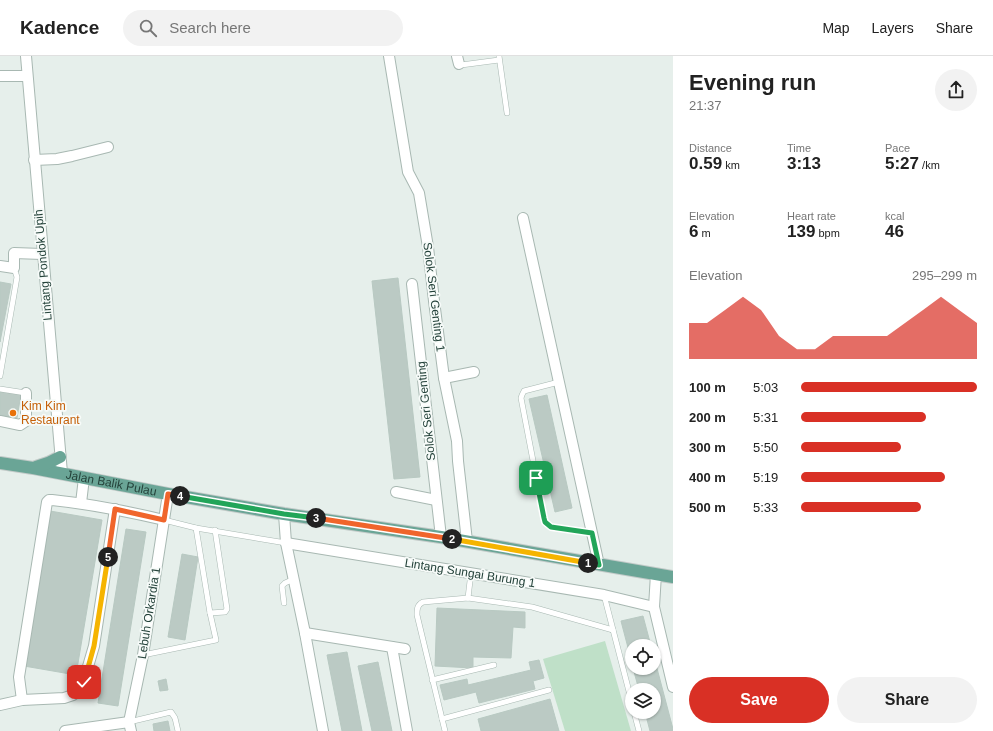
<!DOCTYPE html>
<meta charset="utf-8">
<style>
body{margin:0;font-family:Helvetica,sans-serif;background:#f2f2f2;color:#222;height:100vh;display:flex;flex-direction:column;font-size:15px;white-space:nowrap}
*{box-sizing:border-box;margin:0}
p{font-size:13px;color:#767676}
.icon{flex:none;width:22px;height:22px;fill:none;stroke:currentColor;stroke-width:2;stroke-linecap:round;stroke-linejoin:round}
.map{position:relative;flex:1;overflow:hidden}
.side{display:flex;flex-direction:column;background:#fff;width:320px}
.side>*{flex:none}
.controls{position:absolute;left:625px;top:583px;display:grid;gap:8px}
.controls a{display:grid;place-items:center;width:36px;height:36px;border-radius:50%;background:#fff;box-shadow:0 1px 3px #0004;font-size:20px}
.pin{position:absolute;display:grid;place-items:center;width:34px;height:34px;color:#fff;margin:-17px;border-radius:8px;box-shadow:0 2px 6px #0006}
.km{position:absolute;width:20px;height:20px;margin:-10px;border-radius:50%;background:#222;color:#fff;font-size:11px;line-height:20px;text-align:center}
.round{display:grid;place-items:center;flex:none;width:42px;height:42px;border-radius:21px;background:#f2f2f2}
.headline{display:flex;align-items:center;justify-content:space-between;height:68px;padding:0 16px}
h1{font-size:22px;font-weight:700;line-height:30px}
.stats{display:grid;grid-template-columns:repeat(3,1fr);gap:6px;height:68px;padding:4px 16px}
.stats div{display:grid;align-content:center}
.stats b{font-size:17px;font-weight:700}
.stats small{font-size:11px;font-weight:400}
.stats p{font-size:11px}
.chart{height:112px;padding:8px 16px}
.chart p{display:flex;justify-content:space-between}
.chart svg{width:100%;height:72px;margin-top:4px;fill:#d93025;opacity:.7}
.primary-button{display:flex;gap:8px;margin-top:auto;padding:8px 16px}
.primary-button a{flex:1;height:46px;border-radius:24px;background:#d93025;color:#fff;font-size:16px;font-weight:700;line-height:46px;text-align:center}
.primary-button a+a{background:#f2f2f2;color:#222}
ul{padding:0 16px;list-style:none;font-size:13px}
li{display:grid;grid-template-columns:64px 48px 1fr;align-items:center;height:30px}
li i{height:10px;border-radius:5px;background:#d93025}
header{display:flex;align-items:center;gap:24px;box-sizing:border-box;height:56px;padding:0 20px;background:#fff;border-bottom:1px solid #e0e0e0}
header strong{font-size:19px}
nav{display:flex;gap:22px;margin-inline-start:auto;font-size:14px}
.search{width:280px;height:36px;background:#f2f2f2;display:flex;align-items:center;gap:10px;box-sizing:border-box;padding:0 14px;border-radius:22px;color:#767676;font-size:15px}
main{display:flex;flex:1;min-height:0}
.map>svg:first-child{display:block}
.green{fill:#bfe0c8}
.building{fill:#bbcac4;stroke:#b8c9c2}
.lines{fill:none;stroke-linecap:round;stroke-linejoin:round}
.lane-casing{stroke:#a8b8b2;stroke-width:6}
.street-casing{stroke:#a8b8b2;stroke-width:12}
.primary-casing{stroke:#c2cac8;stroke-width:14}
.lane{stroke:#fff;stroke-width:5}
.street{stroke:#fff;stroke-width:10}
.primary{stroke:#6aa596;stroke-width:12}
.split-1-casing{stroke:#fff;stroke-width:8}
.split-2-casing{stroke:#fff;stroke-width:8}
.split-3-casing{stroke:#fff;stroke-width:8}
.split-4-casing{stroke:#fff;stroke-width:8}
.split-5-casing{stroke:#fff;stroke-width:8}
.split-6-casing{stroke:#fff;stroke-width:8}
.split-1{stroke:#22a559;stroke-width:5}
.split-2{stroke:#f5b400;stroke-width:5}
.split-3{stroke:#f0652b;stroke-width:5}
.split-4{stroke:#22a559;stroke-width:5}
.split-5{stroke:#f0652b;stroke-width:5}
.split-6{stroke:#f5b400;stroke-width:5}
.food-dot{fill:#e8710a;stroke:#f7fbf9;stroke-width:1.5}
.labels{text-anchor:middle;stroke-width:3.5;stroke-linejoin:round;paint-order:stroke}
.street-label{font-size:12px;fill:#24423a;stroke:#f7fbf9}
.food-label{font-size:12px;fill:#c56008;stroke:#f7fbf9;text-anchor:start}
</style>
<header>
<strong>Kadence</strong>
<div class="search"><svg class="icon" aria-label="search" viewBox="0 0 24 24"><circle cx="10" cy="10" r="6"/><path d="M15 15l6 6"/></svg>Search here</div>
<nav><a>Map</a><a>Layers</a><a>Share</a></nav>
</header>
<main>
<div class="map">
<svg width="673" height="675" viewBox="0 0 673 675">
<rect width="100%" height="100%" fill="#e6efeb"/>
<path class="green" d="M605,585L631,675H565L543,603Z"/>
<g class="building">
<path d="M398,222L420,421L394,423L372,225Z"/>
<path d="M0,226L11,228L0,286Z"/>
<path d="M0,334L21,338L17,362L0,359Z"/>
<path d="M547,339L572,452L555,456L529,343Z"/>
<path d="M50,455L102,464L76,619L24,610Z"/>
<path d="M126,473L146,476L118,650L98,647Z"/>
<path d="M182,498L198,501L185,584L168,581Z"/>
<path d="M437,552L525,556V572L513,571L511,602L473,601V612L435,610Z"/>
<path d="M643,560L651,590H632V607L621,565Z"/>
<path d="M347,596L362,675H342L327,599Z"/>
<path d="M654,601L673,673V675H650L645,656H654V634H639L633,612H654Z"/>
<path d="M539,604L544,622L533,625L535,633L479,647L476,636L444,644L440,629L467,623L468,629L531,614L529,606Z"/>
<path d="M378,606L392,675H372L358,610Z"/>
<path d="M166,623L168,634L160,635L158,625Z"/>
<path d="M550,643L559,675H481L478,663Z"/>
<path d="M168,665L170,675H154L153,668Z"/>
</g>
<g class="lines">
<defs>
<g id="lane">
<path d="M499,0L507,57"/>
<path d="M459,8L461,9L499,4"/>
<path d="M0,320L16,227L17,221L14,212"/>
<path d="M559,326L524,335L522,339L521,342L544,462L545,466L551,471L592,477"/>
<path d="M0,333L26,337"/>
<path d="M164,464L196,472L286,487"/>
<path d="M604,539L632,647"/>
<path d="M468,542L470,525L472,517"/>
<path d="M284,547L282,530L285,527L294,523"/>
<path d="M210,557L225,556L227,553L215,474"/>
<path d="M143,599L216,584L210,557L196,472"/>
<path d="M432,624L494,609"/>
<path d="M634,656L639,675"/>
<path d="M442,663L549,634"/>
<path d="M129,666L171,656L175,662L178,675"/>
<path d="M445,675L417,559C417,553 417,549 423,546L468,542L532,551L613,574"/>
</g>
<g id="street">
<path d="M26,0L62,417"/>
<path d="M389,0L408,116L419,137L428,191L434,245L444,322L457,385L458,405L467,485"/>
<path d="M457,0L459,8"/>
<path d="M0,20H27"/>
<path d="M34,104L57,103L72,100L108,91"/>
<path d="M523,162L599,509"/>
<path d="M0,210L14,212V197L42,198"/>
<path d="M412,228L441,481"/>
<path d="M444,322L474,316"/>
<path d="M0,365L20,369L26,365V337"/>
<path d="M396,436L436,444"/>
<path d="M81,447L84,422"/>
<path d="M284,458L286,487L305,577L323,675"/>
<path d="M286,487L604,539L654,551"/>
<path d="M656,518L654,551L673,631"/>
<path d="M305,577L405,593"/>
<path d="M392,591L407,675"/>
<path d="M22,644L19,621L47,446L49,444H52C90,448 126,455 164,464"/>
<path d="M0,649L22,644L64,642L73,639L82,631L94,590L115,453"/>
<path d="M65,675L129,666"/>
<path d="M131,675L129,666L143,599L168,438"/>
</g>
<g id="primary">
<path id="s1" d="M0,407L33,412L168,438L284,458L441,481L673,521"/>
<path d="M36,411L48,407L60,401"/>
</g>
</defs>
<use href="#lane" class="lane-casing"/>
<use href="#street" class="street-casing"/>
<use href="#primary" class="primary-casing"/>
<use href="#lane" class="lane"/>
<use href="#street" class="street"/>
<use href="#primary" class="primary"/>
</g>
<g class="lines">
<defs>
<path id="split-1" d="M536,422L544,462L545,466L551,471L592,477L599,509L588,507"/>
<path id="split-2" d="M452,483L588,507"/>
<path id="split-3" d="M316,462L452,483"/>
<path id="split-4" d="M180,440L284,458L316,462"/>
<path id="split-5" d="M108,501L115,453L164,464L168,438L180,440"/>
<path id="split-6" d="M84,626L94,590L108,501"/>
</defs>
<use href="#split-1" class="split-1-casing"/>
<use href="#split-2" class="split-2-casing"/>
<use href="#split-3" class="split-3-casing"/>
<use href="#split-4" class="split-4-casing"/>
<use href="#split-5" class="split-5-casing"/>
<use href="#split-6" class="split-6-casing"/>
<use href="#split-1" class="split-1"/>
<use href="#split-2" class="split-2"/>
<use href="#split-3" class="split-3"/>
<use href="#split-4" class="split-4"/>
<use href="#split-5" class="split-5"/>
<use href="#split-6" class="split-6"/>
</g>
<circle class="food-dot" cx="13" cy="357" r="4"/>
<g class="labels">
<g class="street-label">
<text transform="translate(43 209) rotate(-95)" y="4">Lintang Pondok Upih</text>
<text transform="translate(434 241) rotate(83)" y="4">Solok Seri Genting 1</text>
<text transform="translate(426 355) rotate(-96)" y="4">Solok Seri Genting</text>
<text dy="4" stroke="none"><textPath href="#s1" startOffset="113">Jalan Balik Pulau</textPath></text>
<text transform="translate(470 517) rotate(9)" y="4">Lintang Sungai Burung 1</text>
<text transform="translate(149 557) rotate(-81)" y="4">Lebuh Orkardia 1</text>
</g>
<g class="food-label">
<text x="21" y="354">Kim Kim<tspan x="21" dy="14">Restaurant</tspan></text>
</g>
</g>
</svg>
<div class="controls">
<a><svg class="icon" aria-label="locate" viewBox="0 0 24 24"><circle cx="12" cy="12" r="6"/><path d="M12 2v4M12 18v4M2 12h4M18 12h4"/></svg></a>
<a><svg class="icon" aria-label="layers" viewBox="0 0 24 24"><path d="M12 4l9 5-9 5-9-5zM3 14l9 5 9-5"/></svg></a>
</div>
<div class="pin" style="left:536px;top:422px;background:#1e9e55"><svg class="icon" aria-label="arrive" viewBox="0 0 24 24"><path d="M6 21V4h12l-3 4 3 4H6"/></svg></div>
<div class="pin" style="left:84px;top:626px;background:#d93025"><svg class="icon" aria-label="check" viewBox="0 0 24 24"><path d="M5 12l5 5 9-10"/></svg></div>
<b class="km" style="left:588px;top:507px">1</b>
<b class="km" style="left:452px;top:483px">2</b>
<b class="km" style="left:316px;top:462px">3</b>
<b class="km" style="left:180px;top:440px">4</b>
<b class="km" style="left:108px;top:501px">5</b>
</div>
<section class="side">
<div class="headline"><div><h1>Evening run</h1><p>21:37</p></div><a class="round"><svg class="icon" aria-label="share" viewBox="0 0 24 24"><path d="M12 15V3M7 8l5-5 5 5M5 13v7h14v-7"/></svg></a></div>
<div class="stats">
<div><p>Distance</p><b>0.59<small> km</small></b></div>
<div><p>Time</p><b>3:13</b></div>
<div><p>Pace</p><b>5:27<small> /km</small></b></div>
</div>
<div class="stats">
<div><p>Elevation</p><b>6<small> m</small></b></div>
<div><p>Heart rate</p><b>139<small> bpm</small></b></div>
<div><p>kcal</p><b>46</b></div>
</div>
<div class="chart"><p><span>Elevation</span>295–299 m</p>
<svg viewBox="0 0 160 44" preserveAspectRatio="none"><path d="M0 44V22L10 22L20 14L30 6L40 14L50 30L60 38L70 38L80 30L90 30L100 30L110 30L120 22L130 14L140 6L150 14L160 22V44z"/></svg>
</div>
<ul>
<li><b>100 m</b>5:03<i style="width:100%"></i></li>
<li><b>200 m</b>5:31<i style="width:71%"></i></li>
<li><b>300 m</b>5:50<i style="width:57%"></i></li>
<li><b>400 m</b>5:19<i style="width:82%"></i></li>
<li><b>500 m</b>5:33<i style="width:68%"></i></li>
</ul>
<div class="primary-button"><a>Save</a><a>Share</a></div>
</section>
</main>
